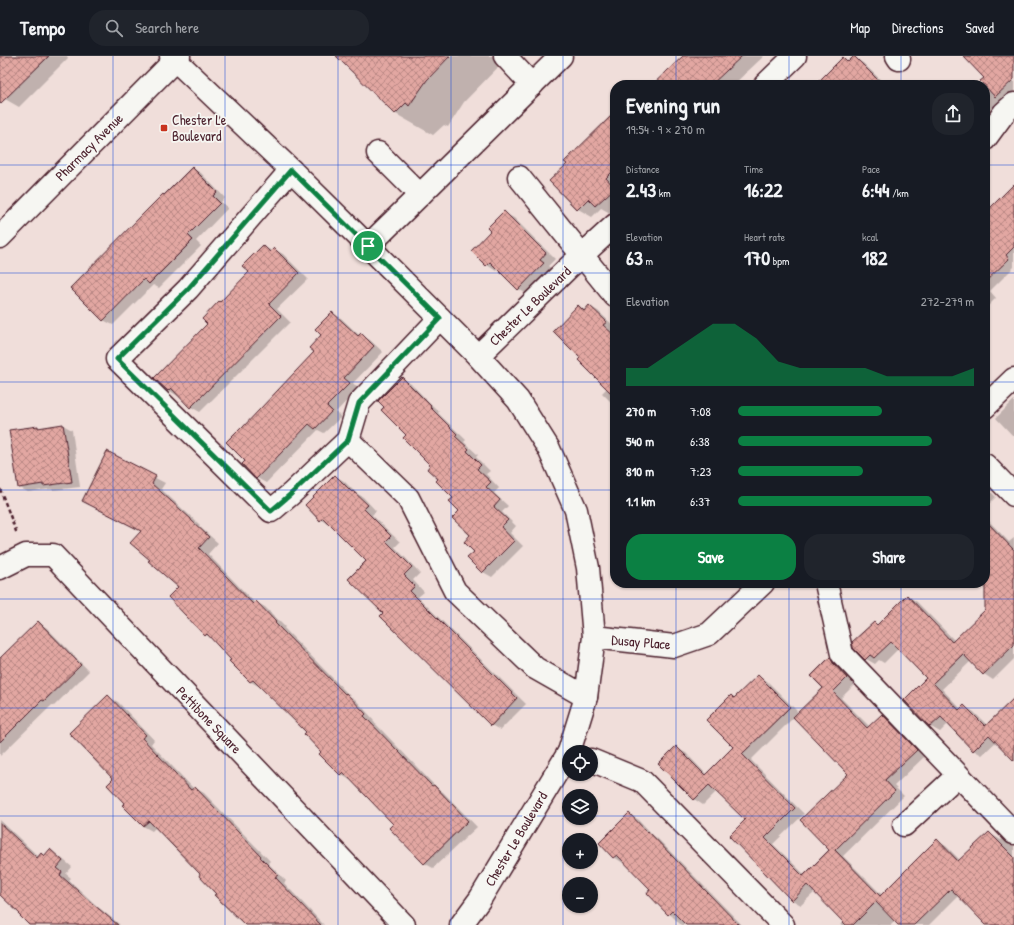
<!DOCTYPE html>
<meta charset="utf-8">
<style>
body{margin:0;font-family:"Patrick Hand",sans-serif;background:#20242c;color:#f1f3f6;height:100vh;display:flex;flex-direction:column;font-size:15px;white-space:nowrap}
*{box-sizing:border-box;margin:0}
p{font-size:13px;color:#9ea1a6}
.icon{flex:none;width:22px;height:22px;fill:none;stroke:currentColor;stroke-width:2;stroke-linecap:round;stroke-linejoin:round}
.map{position:relative;flex:1;overflow:hidden}
.details{position:absolute;left:610px;top:24px;width:380px;height:508px;display:flex;flex-direction:column;background:#171b24;border-radius:16px;box-shadow:0 1px 3px #0004}
.details>*{flex:none}
.controls{position:absolute;left:562px;top:689px;display:grid;gap:8px}
.controls a{display:grid;place-items:center;width:36px;height:36px;border-radius:50%;background:#171b24;box-shadow:0 1px 3px #0004;font-size:20px}
.pin{position:absolute;display:grid;place-items:center;width:34px;height:34px;color:#fff;margin:-17px;border:2px solid #fff;border-radius:50%;box-shadow:0 1px 4px #0007}
.round{display:grid;place-items:center;flex:none;width:42px;height:42px;border-radius:16px;background:#20242c}
.headline{display:flex;align-items:center;justify-content:space-between;height:68px;padding:0 16px}
h1{font-size:22px;font-weight:800;line-height:30px}
.metrics{display:grid;grid-template-columns:repeat(3,1fr);gap:6px;height:68px;padding:4px 16px}
.metrics div{display:grid;align-content:center}
.metrics b{font-size:20px;font-weight:800}
.metrics small{font-size:11px;font-weight:400}
.metrics p{font-size:11px}
.chart{height:112px;padding:8px 16px}
.chart p{display:flex;justify-content:space-between}
.chart svg{width:100%;height:72px;margin-top:4px;fill:#0b8043;opacity:.7}
.action{display:flex;gap:8px;margin-top:auto;padding:8px 16px}
.action a{flex:1;height:46px;border-radius:16px;background:#0b8043;color:#fff;font-size:16px;font-weight:800;line-height:46px;text-align:center}
.action a+a{background:#20242c;color:#f1f3f6}
ul{padding:0 16px;list-style:none;font-size:13px}
li{display:grid;grid-template-columns:64px 48px 1fr;align-items:center;height:30px}
li i{height:10px;border-radius:5px;background:#0b8043}
header{display:flex;align-items:center;gap:24px;box-sizing:border-box;height:56px;padding:0 20px;background:#171b24;border-bottom:1px solid #363941}
header strong{font-size:19px}
nav{display:flex;gap:22px;margin-inline-start:auto;font-size:14px}
.search{width:280px;height:36px;background:#20242c;display:flex;align-items:center;gap:10px;box-sizing:border-box;padding:0 14px;border-radius:16px;color:#9ea1a6;font-size:15px}
.map>svg:first-child{display:block}
.shadow{fill:#0003;fill-rule:evenodd}
.building{fill:url(#building-cross-hatch);stroke:#4a1f2b}
.lines{fill:none;stroke-linecap:round;stroke-linejoin:round}
.minor-casing{stroke:#4a1f2b;stroke-width:25}
.path{stroke:#4a1f2b;stroke-width:2.5;stroke-dasharray:4 3;stroke-linecap:butt}
.minor{stroke:#f6f6f2;stroke-width:22}
.route-casing{stroke:#fff;stroke-width:8}
.route{stroke:#0b8043;stroke-width:5}
.grid{fill:none;stroke:#1d4ed8;stroke-width:1;stroke-opacity:0.55}
.poi-dot{fill:#c8321e;stroke:#f6f6f2;stroke-width:1.5}
.labels{text-anchor:middle;stroke-width:3.5;stroke-linejoin:round;paint-order:stroke}
.poi-label{font-size:14px;fill:#4a1f2b;stroke:#f6f6f2;text-anchor:start}
.street-label{font-size:14px;fill:#4a1f2b;stroke:#f6f6f2}
</style>
<header>
<strong>Tempo</strong>
<div class="search"><svg class="icon" aria-label="search" viewBox="0 0 24 24"><circle cx="10" cy="10" r="6"/><path d="M15 15l6 6"/></svg>Search here</div>
<nav><a>Map</a><a>Directions</a><a>Saved</a></nav>
</header>
<div class="map">
<svg width="1014" height="869" viewBox="0 0 1014 869">
<defs>
<pattern id="building-cross-hatch" width="8" height="8" patternUnits="userSpaceOnUse"><rect width="8" height="8" fill="#e2a7a2"/><path d="M0 0l8 8M0 8l8-8" fill="none" stroke="#b98784"/></pattern>
</defs>
<rect width="100%" height="100%" fill="#f0deda"/>
<filter id="ink" filterUnits="userSpaceOnUse"><feTurbulence type="fractalNoise" baseFrequency=".025" numOctaves="2"/><feDisplacementMap in="SourceGraphic" scale="8" xChannelSelector="R" yChannelSelector="G"/><feConvolveMatrix kernelMatrix="1 2 1 2 8 2 1 2 1" color-interpolation-filters="sRGB"/></filter>
<g filter="url(#ink)">
<g class="shadow">
<path d="M0,0H67L68,2L19,51L5,43L0,37Z"/>
<path d="M348,0H509L464,46L448,71L444,69L433,79L396,58L343,6Z"/>
<path d="M684,0H764L733,29H654Z"/>
<path d="M964,0H1014V36L1005,45L1002,43L985,59V29H978L985,22Z"/>
<path d="M843,2L850,6L854,2L863,7L886,29H817Z"/>
<path d="M615,57V152L610,157L601,152L592,161L578,153L550,125L568,108Z"/>
<path d="M192,112L201,117L225,142L221,146L228,152L196,185L201,190L159,232L153,229L113,269L103,264L164,140Z"/>
<path d="M1014,129V211L990,235L996,242L985,253V158Z"/>
<path d="M504,157L514,162L555,203L548,210L552,213L527,238L518,233L498,213L496,215L487,209L491,175Z"/>
<path d="M263,190L272,195L274,193L283,198L308,223L277,253L290,266L200,356L191,351L179,339L178,340L168,334L221,247L251,216Z"/>
<path d="M578,250L585,254L589,250L598,255L615,271L612,275L615,278V350L602,337L607,332L581,302Z"/>
<path d="M332,257L341,262L360,280L361,279L370,284L383,296L353,327L358,333L336,356L341,361L324,377L318,374L266,427L257,422L246,405L242,373L316,296Z"/>
<path d="M402,322L411,328L439,356L438,357L466,384L464,386L478,399L476,401L490,415L486,418L499,432L494,437L508,450L502,456L516,470L510,477L523,490L492,521L483,516L469,502L475,496L472,479L454,442L439,423L431,409L408,379Z"/>
<path d="M1014,344V381L996,362Z"/>
<path d="M63,369L72,374L80,431L53,434L51,433L28,436L18,431L38,371L40,372Z"/>
<path d="M107,397L165,427L161,433L200,469L199,470L218,487L208,498L255,547L256,546L265,551L285,571L284,572L351,641L355,643L374,664L373,665L437,732L443,736L477,771L433,812L424,807L395,768L351,722L350,724L340,718L307,676L261,630L260,631L251,626L231,605L232,604L212,582L206,579L180,531L151,504L142,475Z"/>
<path d="M335,420L344,425L356,437L363,441L376,455L372,459L400,486L395,491L420,517L413,524L424,536L418,541L526,648L500,674L491,669L384,557L367,505L331,468L330,469L321,464Z"/>
<path d="M985,430L996,441L985,452Z"/>
<path d="M985,461L1009,486L1014,482V603L993,624L984,618L971,605L942,633L961,653L964,650L974,656L987,669L1014,643V700L997,685L982,699L973,694L948,668L940,676L931,671L905,644L928,622L899,592L884,607L879,604L875,608L866,603L874,567L878,569L908,540L917,546L955,585L998,542L984,527H985Z"/>
<path d="M38,566L47,572L89,615L54,650L52,649L0,700V610Z"/>
<path d="M830,603L839,608L856,627L841,642L870,671L882,659L891,664L925,700L894,730L904,740L843,800L882,839L937,785L946,790L961,805L989,777L1001,784L1002,783L1012,790H1014V869H988L959,839L929,869H899L895,865L891,869H840L844,865L815,836L801,849L792,844L746,764L717,735L703,749L694,743L676,692L686,697L707,719L735,691V643L758,620L767,625L799,657L824,632ZM794,661L849,718L831,794L805,819L773,788L804,758L751,704Z"/>
<path d="M109,641L118,646L154,684L151,688L194,733L195,732L204,737L270,805L268,807L286,825L284,827L324,869H246L217,838L201,818L156,771L152,775L143,770L126,748L115,723Z"/>
<path d="M629,758L639,764L654,780L657,782L742,869H681L672,860L669,858L652,833L625,805L623,807L614,801L600,787Z"/>
<path d="M0,764L39,801L41,798L45,800L50,795L59,800L72,811L66,818L71,822L69,824L97,850L120,869H31L21,858L0,838Z"/>
</g>
<g class="building">
<path d="M0,0H49L0,48Z"/>
<path d="M336,0H450L427,24L409,50L406,47L395,58Z"/>
<path d="M683,0H742L711,29H652Z"/>
<path d="M854,0L883,29H815L843,1L848,6Z"/>
<path d="M963,0H1014V23L995,41L985,30V29H984L980,25L984,22Z"/>
<path d="M615,56V113L606,122L615,132L595,150L588,143L577,154L549,125L567,108L564,106Z"/>
<path d="M192,111L217,136L213,140L220,147L188,179L193,184L149,228L144,223L103,265L70,232L148,153L163,138L164,139Z"/>
<path d="M1014,128V191L1006,199L1009,203L985,226V157Z"/>
<path d="M504,155L546,197L540,204L544,207L518,234L490,206L486,210L471,195L490,175L487,172Z"/>
<path d="M263,189L270,196L274,192L299,217L269,248L281,260L190,352L171,332L168,335L154,322L207,268L202,263L219,245L220,246L249,216L242,210Z"/>
<path d="M578,249L584,255L589,249L607,266L603,269L615,280V341L578,304L580,302L553,275Z"/>
<path d="M332,256L358,280L361,277L374,290L344,322L350,327L327,350L332,355L315,373L309,368L256,423L242,408L245,405L226,386L241,371L242,372L314,296L309,292L321,279L315,273Z"/>
<path d="M402,321L431,350L430,351L457,378L455,380L469,393L467,395L481,409L477,413L491,426L486,431L500,444L494,451L508,464L501,471L514,485L482,517L467,502L474,496L464,486L470,479L452,462L459,455L449,445L453,442L436,425L438,423L427,413L430,409L403,382L406,379L381,354L384,351L378,345Z"/>
<path d="M63,368L72,426L43,430V428L18,432L9,374L38,370V372Z"/>
<path d="M107,395L156,420L152,428L191,463V464L209,481L199,492L253,548L256,545L276,566L275,567L345,638L346,637L366,658L364,660L432,730L434,729L468,765L424,808L389,772L393,768L343,716L340,719L319,698L321,696L304,678L306,676L253,624L250,626L229,605L231,604L207,578L205,580L168,541L178,531L148,505L150,504L130,487L141,475L82,445Z"/>
<path d="M335,419L352,436L353,435L368,449L364,453L391,480L386,485L412,511L404,519L415,530L410,535L517,642L491,670L380,560L383,557L348,523L366,505L323,462L320,465L305,449Z"/>
<path d="M985,464L1014,494V589L983,619L963,598L933,627L959,654L964,649L985,670L1014,642V705L989,679L973,695L941,661L930,671L904,644L926,622L891,586L874,602L870,599L865,604L853,592L852,586L874,566L877,569L907,539L952,586L985,554Z"/>
<path d="M38,565L81,609L44,645L42,644L0,686V602Z"/>
<path d="M830,601L833,607L847,622L833,636L867,672L882,658L917,694L885,724L895,735L835,794L880,840L937,783L958,805L989,776L1014,801V869H986L951,833L914,869H898L876,846L853,869H846L807,829L792,845L729,780L745,764L709,729L694,744L658,708L676,690L705,719L733,691L706,664L731,639L734,642L758,619L790,651L742,698L795,752L765,782L803,820L829,794L800,764L848,718L793,661L823,632L811,620Z"/>
<path d="M108,639L146,679L142,682L191,734L195,731L261,800L260,801L278,819L275,821L321,869H245L214,839L216,838L199,820L200,818L149,765L143,770L122,749L125,748L107,729L113,723L69,677Z"/>
<path d="M629,757L647,776L648,775L674,802L739,869H686L672,855L668,859L647,837L650,833L617,799L613,802L599,787Z"/>
<path d="M0,767L37,802L41,797L44,800L50,793L63,805L57,812L62,816L60,819L87,843L118,869H29L19,859L20,858L0,839Z"/>
</g>
<g class="lines">
<defs>
<g id="minor">
<path d="M171,0L291,114L368,190L478,300L518,344L549,393L576,454L588,512L594,581L586,641L569,696"/>
<path d="M505,0L532,29"/>
<path d="M897,0L899,3"/>
<path d="M765,29L795,0"/>
<path d="M985,83L1004,57L1014,48"/>
<path d="M378,97L420,139"/>
<path d="M291,114L188,233L117,303L271,455L291,438L348,384L408,442L455,535L535,612L586,641"/>
<path d="M519,121L615,240"/>
<path d="M0,181L179,0"/>
<path d="M368,190L420,139L561,0"/>
<path d="M478,300L568,212L615,169"/>
<path d="M985,351L1014,323"/>
<path d="M348,384L359,347L440,262"/>
<path d="M985,409L1014,439"/>
<path d="M0,512L26,499H53L404,869"/>
<path d="M826,527L842,598L1014,777"/>
<path d="M594,581L674,590L709,578L763,527"/>
<path d="M591,704L642,725L783,869"/>
<path d="M904,769L958,719"/>
<path d="M461,869L480,843L569,696"/>
</g>
</defs>
<use href="#minor" class="minor-casing"/>
<path class="path" d="M0,433L17,478"/>
<use href="#minor" class="minor"/>
</g>
</g>
<g class="lines" filter="url(#ink)">
<defs>
<path id="route" d="M291,114L440,262L359,347L348,384L291,438L271,455L117,303L188,233Z"/>
</defs>
<use href="#route" class="route-casing"/>
<use href="#route" class="route"/>
</g>
<path class="grid" d="M113,0V869M225,0V869M338,0V869M451,0V869M563,0V869M676,0V29M789,0V29M901,0V29M0,109H615M985,109H1014M0,217H615M985,217H1014M0,326H615M985,326H1014M0,434H615M985,434H1014M676,527V869M789,527V869M901,527V869M0,543H1014M0,652H1014M0,760H569M591,760H1014"/>
<rect class="poi-dot" x="160" y="68" width="8" height="8" rx="2"/>
<g class="labels">
<g class="poi-label">
<text x="172" y="69">Chester Le<tspan x="172" dy="16">Boulevard</tspan></text>
</g>
<g class="street-label">
<text transform="translate(89 91) rotate(-45)" y="5">Pharmacy Avenue</text>
<text transform="translate(530 250) rotate(-44)" y="5">Chester Le Boulevard</text>
<text transform="translate(641 586) rotate(5)" y="5">Dusay Place</text>
<text transform="translate(209 664) rotate(46)" y="5">Pettibone Square</text>
<text transform="translate(516 783) rotate(-59)" y="5">Chester Le Boulevard</text>
</g>
</g>
</svg>
<div class="controls">
<a><svg class="icon" aria-label="locate" viewBox="0 0 24 24"><circle cx="12" cy="12" r="6"/><path d="M12 2v4M12 18v4M2 12h4M18 12h4"/></svg></a>
<a><svg class="icon" aria-label="layers" viewBox="0 0 24 24"><path d="M12 4l9 5-9 5-9-5zM3 14l9 5 9-5"/></svg></a>
<a>+</a>
<a>−</a>
</div>
<div class="pin" style="left:368px;top:190px;background:#1e9e55"><svg class="icon" aria-label="arrive" viewBox="0 0 24 24"><path d="M6 21V4h12l-3 4 3 4H6"/></svg></div>
<section class="details">
<div class="headline"><div><h1>Evening run</h1><p>19:54 · 9 × 270 m</p></div><a class="round"><svg class="icon" aria-label="share" viewBox="0 0 24 24"><path d="M12 15V3M7 8l5-5 5 5M5 13v7h14v-7"/></svg></a></div>
<div class="metrics">
<div><p>Distance</p><b>2.43<small> km</small></b></div>
<div><p>Time</p><b>16:22</b></div>
<div><p>Pace</p><b>6:44<small> /km</small></b></div>
</div>
<div class="metrics">
<div><p>Elevation</p><b>63<small> m</small></b></div>
<div><p>Heart rate</p><b>170<small> bpm</small></b></div>
<div><p>kcal</p><b>182</b></div>
</div>
<div class="chart"><p><span>Elevation</span>272–279 m</p>
<svg viewBox="0 0 160 44" preserveAspectRatio="none"><path d="M0 44V33L10 33L20 24L30 15L40 6L50 6L60 15L70 29L80 33L90 33L100 33L110 33L120 38L130 38L140 38L150 38L160 33V44z"/></svg>
</div>
<ul>
<li><b>270 m</b>7:08<i style="width:61%"></i></li>
<li><b>540 m</b>6:38<i style="width:82%"></i></li>
<li><b>810 m</b>7:23<i style="width:53%"></i></li>
<li><b>1.1 km</b>6:37<i style="width:82%"></i></li>
</ul>
<div class="action"><a>Save</a><a>Share</a></div>
</section>
</div>
